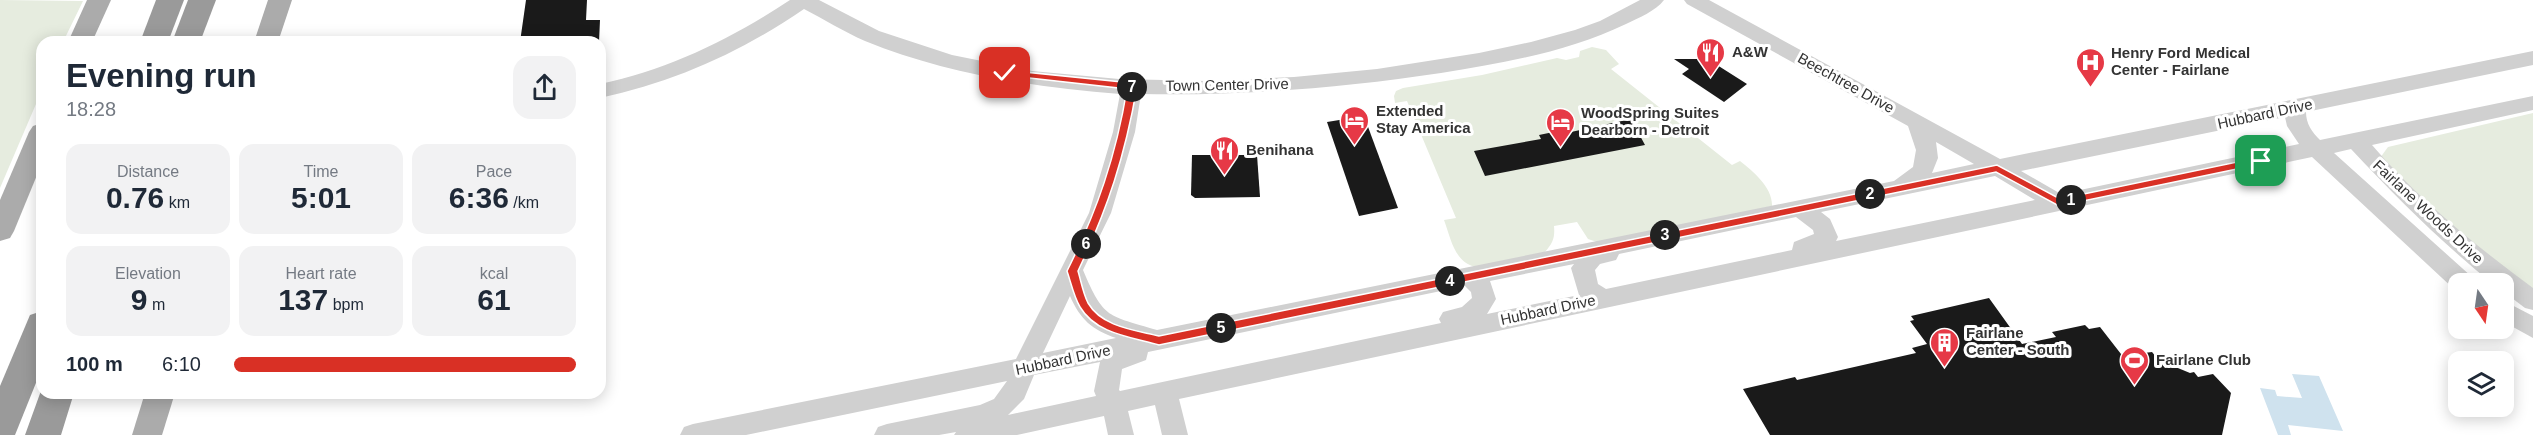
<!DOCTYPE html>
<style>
body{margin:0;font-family:Arial,sans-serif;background:#f2f2f3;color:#1f2937;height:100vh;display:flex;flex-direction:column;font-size:22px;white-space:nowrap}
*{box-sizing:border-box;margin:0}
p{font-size:20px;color:#747a83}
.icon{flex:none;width:33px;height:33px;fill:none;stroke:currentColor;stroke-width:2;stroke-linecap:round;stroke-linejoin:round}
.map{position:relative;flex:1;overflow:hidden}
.panel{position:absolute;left:36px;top:36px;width:570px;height:363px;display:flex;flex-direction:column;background:#fff;border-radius:18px;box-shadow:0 3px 15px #0003}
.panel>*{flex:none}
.needle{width:39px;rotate:167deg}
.fabs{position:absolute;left:2448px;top:273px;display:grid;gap:12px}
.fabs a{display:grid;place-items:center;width:66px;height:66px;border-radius:12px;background:#fff;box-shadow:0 3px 15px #0003;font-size:30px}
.pin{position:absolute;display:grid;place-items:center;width:51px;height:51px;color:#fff;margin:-26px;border-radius:12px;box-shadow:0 3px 9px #0006}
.km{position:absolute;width:30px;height:30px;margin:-15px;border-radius:50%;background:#222;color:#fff;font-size:16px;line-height:30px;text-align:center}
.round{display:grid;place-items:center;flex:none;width:63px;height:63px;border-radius:18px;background:#f2f2f3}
.overview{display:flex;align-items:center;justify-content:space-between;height:102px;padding:0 30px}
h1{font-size:33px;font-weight:700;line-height:45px}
.figures{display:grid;grid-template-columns:repeat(3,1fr);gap:9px;height:102px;padding:6px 30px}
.figures div{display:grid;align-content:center;border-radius:15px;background:#f2f2f3;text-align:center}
.figures b{font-size:30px;font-weight:700}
.figures small{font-size:16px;font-weight:400}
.figures p{font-size:16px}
ul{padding:0 30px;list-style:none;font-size:20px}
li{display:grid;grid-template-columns:96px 72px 1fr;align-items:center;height:45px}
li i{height:15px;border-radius:8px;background:#d93025}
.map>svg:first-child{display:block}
.green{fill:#e6ecdf}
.water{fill:#cfe2ee}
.building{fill:#1a1a1a}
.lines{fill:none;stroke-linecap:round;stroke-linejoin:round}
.minor{fill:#d0d0d0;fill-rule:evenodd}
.major{fill:#ababab;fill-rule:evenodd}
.highway{fill:#9a9a9a;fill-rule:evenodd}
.route{fill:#d93025;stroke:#fff;stroke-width:1.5}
.labels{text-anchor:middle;stroke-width:6;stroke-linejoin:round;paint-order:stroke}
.poi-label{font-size:15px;font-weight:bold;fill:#333;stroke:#fff;text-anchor:start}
.street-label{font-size:15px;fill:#333;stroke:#fff}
</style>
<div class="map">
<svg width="2533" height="435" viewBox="0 0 2533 435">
<rect width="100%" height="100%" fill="#fff"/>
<g class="green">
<path d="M0,0L83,1L63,42H42V90L0,188Z"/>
<path d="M1592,47L1606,50L1619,64L1611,69L1732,165L1740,161C1753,171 1773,188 1772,206L1600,243L1588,239L1577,222L1554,226C1555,238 1553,243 1545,252L1475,267C1454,261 1451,239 1444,220L1456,218L1407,101L1395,103L1394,96L1396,91L1403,88L1482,75L1557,58L1566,60L1579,57L1580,51Z"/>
<path d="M2533,113V291L2456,231L2380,158L2388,147Z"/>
</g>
<path class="water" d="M2292,374L2319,376L2343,431L2288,425L2291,435H2278L2260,388L2275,390L2277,396L2302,398Z"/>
<g class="building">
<path d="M526,0H587L586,20H600L599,42H520Z"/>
<path d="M1701,56L1706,58L1747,84L1724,102L1682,74L1689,69L1674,59H1697Z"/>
<path d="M1364,116L1398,208L1359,216L1327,122Z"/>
<path d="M1631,119L1645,145L1485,176L1474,151L1541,139L1539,135L1568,129L1571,132Z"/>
<path d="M1192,155H1257L1260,197L1195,198L1191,195Z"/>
<path d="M1989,298L2022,344L2056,337L2052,332L2085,325L2089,329L2100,327L2121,354L2138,350L2144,353L2152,352L2165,368L2173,366L2190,373L2194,372L2198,377L2213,374L2231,393L2222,435H1770L1743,389L1795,377L1797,380L1916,353L1912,348L1927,344L1910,321L1914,320L1911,316Z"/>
</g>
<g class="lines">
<g class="minor">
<path d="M790,0H819L879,31L952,55L1032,71L1119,79L1207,81L1294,77L1377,69L1479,53L1531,42L1575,30L1600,21L1640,0H1664C1656,11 1638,18 1626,24C1568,52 1503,63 1441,73C1341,88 1242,96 1141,94L1135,132L1111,213L1083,270C1104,320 1108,315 1157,330L1894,181L1913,167L1916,150L1908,126L1687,4L1684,0H1709L2000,159L2533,51V65L2306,112C2306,124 2312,132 2320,140L2533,96V110L2372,145C2418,199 2476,246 2533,288V310L2525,308L2504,292V284H2493C2442,243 2396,197 2351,149L2334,153L2472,277L2475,284H2458V291H2456L2312,157L1179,399L1188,435H1162L1155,405L1128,411L1134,435H1108L1104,416L1017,435H954L956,432L939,435H874L878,427L887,424L980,405L994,399L1007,381L746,435H680L684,427L693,424L1016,359L1089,213L1113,132L1120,94C1034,87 946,74 865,41C844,32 824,19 804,9C741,52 675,82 600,98V84C670,69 731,39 790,0ZM2285,117L2287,126L2299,144L2061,194L2021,171ZM1936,142L1974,164L1932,173L1938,158ZM1995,176L2035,200L1836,241L1838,237L1830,219L1821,212ZM1796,217L1813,230L1814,234L1794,242L1792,250L1606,289L1598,284L1595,270L1600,264L1616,260L1619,254ZM1574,264L1571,268L1579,295L1487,314L1496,299L1490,281ZM1465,286L1471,292L1472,298L1462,307L1443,312L1439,319L1441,323L1120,391L1119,390L1122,369L1146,360L1148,352ZM1070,296C1080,319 1092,330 1116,338L1043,353ZM1100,362L1094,391L1096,396L1008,415L1024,399L1034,375Z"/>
<path d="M2504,301L2533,316V338L2504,322Z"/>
</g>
<g class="major">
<path d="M87,0H111L92,42H68Z"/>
<path d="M268,0H292L278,42H254Z"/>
<path d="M42,123V163L14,231L10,238L0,241V200L29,132L33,126Z"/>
<path d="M145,393H175L162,435H132Z"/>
</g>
<g class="highway">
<path d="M156,0H184L168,42H140Z"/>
<path d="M188,0H216L200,42H172Z"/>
<path d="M42,311V368L15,435H0V386L30,315Z"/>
<path d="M42,388V393H74L61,435H25Z"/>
</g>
</g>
<path class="route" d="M1005,70L1132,83L1137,87C1125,156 1108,208 1078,271C1081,281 1083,293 1088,303C1102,327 1135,330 1159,336L1997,165L2060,199L2261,157L2266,161L2261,164L2059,206L1996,172L1159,345C1131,337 1096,334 1080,307C1074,297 1071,283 1067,271C1097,211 1116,156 1127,89L1002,75V71Z"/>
<defs>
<symbol id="restaurant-pin" viewBox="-11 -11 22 30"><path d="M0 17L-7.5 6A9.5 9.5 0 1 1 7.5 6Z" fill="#e63946" stroke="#fff"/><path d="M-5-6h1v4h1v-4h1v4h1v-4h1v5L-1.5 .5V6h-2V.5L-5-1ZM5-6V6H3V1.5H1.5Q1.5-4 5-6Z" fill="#fff"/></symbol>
<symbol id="hospital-pin" viewBox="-11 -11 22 30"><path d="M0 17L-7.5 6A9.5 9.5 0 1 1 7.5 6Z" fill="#e63946" stroke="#fff"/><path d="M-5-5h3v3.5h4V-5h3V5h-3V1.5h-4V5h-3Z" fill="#fff"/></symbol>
<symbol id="hotel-pin" viewBox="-11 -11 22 30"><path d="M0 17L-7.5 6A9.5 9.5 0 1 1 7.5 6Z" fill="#e63946" stroke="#fff"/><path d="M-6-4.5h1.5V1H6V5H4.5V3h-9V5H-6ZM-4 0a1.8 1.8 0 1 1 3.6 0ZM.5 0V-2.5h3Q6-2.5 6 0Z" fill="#fff"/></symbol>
<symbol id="building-pin" viewBox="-11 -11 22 30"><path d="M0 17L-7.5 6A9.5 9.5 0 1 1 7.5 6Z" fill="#e63946" stroke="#fff"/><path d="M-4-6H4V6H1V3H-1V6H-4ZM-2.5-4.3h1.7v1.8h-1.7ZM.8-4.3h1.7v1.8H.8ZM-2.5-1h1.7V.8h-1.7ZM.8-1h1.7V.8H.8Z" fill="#fff"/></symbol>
<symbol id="stadium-pin" viewBox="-11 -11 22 30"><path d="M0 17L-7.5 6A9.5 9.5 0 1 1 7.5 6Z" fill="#e63946" stroke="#fff"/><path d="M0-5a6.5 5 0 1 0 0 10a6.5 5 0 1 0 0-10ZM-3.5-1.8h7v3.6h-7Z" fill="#fff"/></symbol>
</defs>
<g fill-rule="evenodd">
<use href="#restaurant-pin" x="1694" y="36" width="33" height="45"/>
<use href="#hospital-pin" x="2074" y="46" width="33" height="45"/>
<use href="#hotel-pin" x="1338" y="104" width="33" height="45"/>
<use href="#hotel-pin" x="1544" y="106" width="33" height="45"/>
<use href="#restaurant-pin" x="1208" y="134" width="33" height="45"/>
<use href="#building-pin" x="1928" y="326" width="33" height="45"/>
<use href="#stadium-pin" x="2118" y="344" width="33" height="45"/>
</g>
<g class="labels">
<g class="poi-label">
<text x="1732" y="57">A&amp;W</text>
<text x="2111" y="58">Henry Ford Medical<tspan x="2111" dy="17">Center - Fairlane</tspan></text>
<text x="1376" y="116">Extended<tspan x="1376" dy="17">Stay America</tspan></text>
<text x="1581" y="118">WoodSpring Suites<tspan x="1581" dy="17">Dearborn - Detroit</tspan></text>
<text x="1246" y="155">Benihana</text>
<text x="1966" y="338">Fairlane<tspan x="1966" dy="17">Center - South</tspan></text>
<text x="2156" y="365">Fairlane Club</text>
</g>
<g class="street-label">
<text transform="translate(1846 83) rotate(29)" y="5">Beechtree Drive</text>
<text transform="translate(1227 85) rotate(-1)" y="5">Town Center Drive</text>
<text transform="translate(2265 114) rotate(-12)" y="5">Hubbard Drive</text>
<text transform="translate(2428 212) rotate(43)" y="5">Fairlane Woods Drive</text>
<text transform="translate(1548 310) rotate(-12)" y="5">Hubbard Drive</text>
<text transform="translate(1063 360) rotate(-12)" y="5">Hubbard Drive</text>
</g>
</g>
</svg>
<div class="fabs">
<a><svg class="needle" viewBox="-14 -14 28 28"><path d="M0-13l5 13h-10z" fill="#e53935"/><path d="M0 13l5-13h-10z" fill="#747a83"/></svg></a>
<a><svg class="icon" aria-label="layers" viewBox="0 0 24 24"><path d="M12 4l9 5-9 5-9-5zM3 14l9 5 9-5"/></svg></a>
</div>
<div class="pin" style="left:2261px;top:161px;background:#1e9e55"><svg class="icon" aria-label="arrive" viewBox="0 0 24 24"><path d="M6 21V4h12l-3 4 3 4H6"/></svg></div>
<div class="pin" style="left:1005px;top:73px;background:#d93025"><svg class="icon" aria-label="check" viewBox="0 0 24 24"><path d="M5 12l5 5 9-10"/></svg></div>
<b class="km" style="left:2071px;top:200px">1</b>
<b class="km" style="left:1870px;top:194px">2</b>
<b class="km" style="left:1665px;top:235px">3</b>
<b class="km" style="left:1450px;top:281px">4</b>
<b class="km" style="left:1221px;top:328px">5</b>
<b class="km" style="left:1086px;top:244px">6</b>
<b class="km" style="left:1132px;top:87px">7</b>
<section class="panel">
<div class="overview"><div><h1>Evening run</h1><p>18:28</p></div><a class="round"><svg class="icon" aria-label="share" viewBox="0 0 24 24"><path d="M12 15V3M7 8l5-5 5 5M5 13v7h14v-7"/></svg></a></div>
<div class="figures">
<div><p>Distance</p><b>0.76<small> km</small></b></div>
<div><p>Time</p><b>5:01</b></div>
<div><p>Pace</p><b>6:36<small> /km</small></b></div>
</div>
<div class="figures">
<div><p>Elevation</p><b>9<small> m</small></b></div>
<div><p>Heart rate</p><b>137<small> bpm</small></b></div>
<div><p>kcal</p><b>61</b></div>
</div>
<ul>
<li><b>100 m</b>6:10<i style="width:100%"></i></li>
</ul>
</section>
</div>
